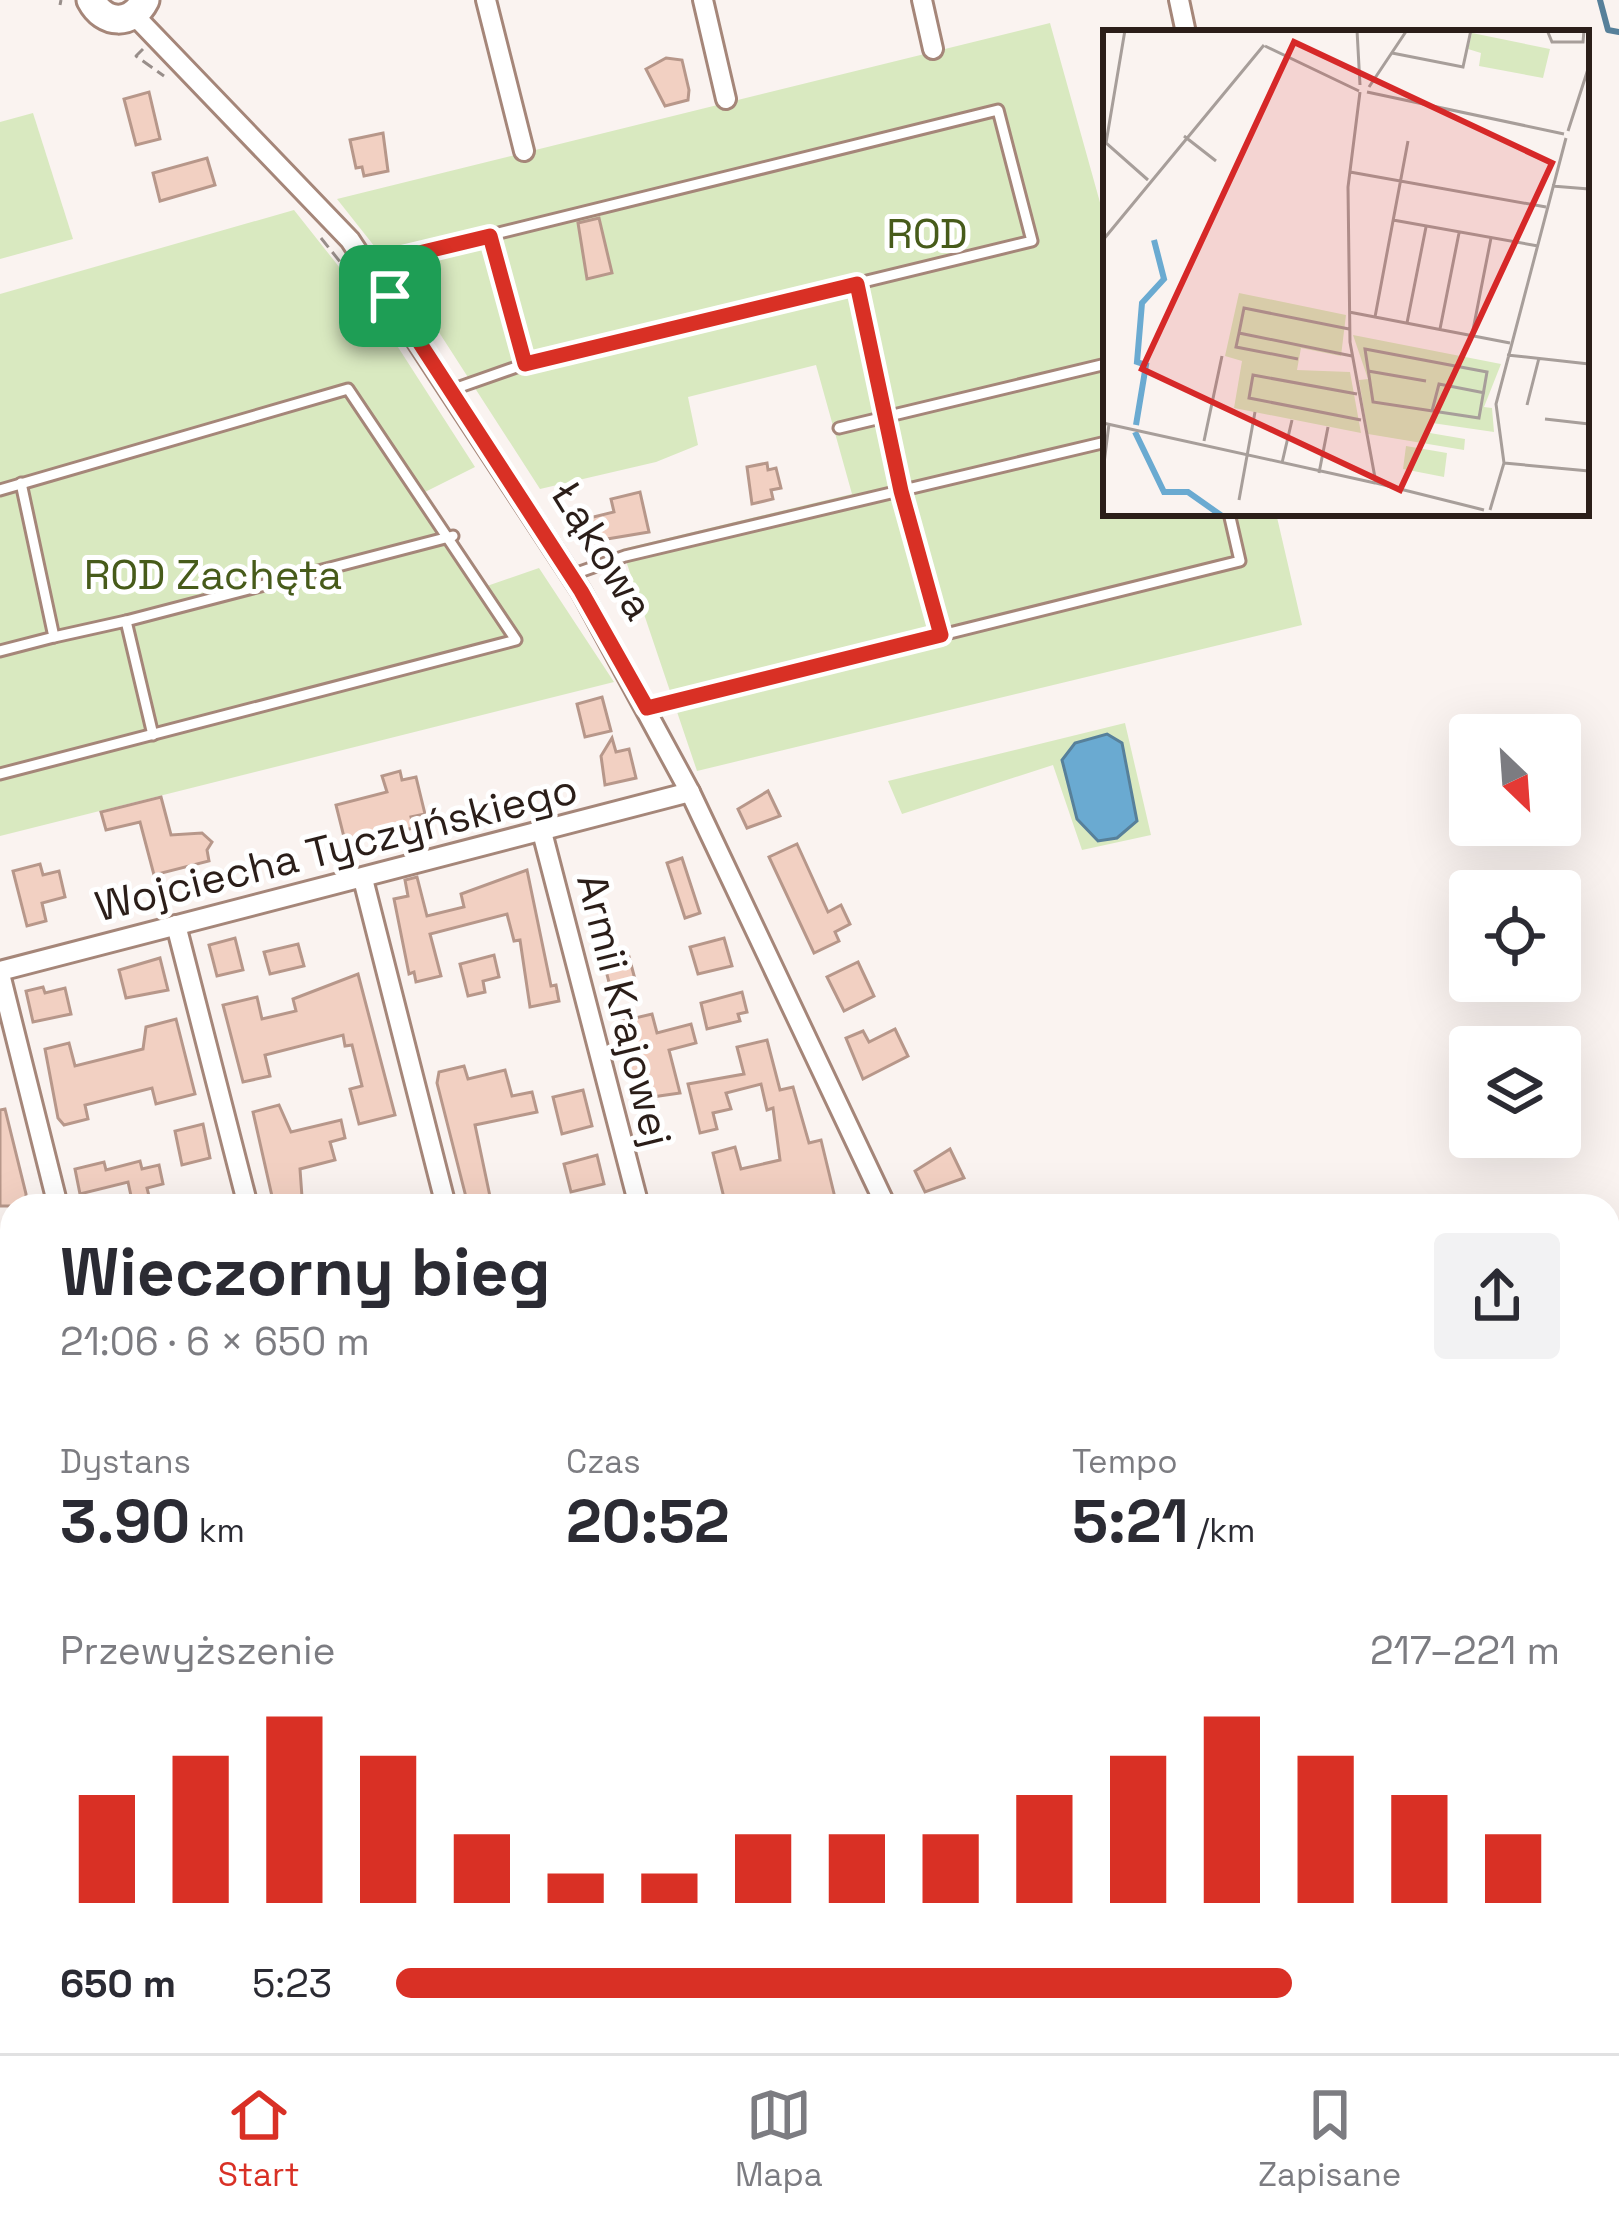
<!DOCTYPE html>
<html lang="pl">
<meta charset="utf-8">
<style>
body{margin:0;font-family:"Space Grotesk",sans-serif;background:#f2f2f3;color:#2b2b33;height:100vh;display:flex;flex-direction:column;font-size:45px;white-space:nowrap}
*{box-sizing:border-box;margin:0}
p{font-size:39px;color:#7c7c81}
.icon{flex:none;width:66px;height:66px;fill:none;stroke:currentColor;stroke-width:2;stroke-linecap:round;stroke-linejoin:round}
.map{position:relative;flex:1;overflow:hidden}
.side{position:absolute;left:0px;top:1194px;width:1620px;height:861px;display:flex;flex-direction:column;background:#fff;border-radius:36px 36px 0 0;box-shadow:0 12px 48px #0002}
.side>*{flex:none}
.needle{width:78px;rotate:155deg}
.fabs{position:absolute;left:1449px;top:714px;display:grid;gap:24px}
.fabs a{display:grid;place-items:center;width:132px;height:132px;border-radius:12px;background:#fff;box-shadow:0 12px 48px #0002;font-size:60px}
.pin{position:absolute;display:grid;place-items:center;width:102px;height:102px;color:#fff;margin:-51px;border-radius:24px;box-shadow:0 6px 18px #0006}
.round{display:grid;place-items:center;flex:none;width:126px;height:126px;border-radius:12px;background:#f2f2f3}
.summary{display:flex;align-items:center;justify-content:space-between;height:204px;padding:0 60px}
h1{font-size:66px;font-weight:600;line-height:90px}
.metrics{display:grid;grid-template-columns:repeat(3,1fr);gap:18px;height:204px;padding:12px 60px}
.metrics div{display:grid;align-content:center}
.metrics b{font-size:60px;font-weight:600}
.metrics small{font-size:33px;font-weight:400}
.metrics p{font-size:33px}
.chart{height:336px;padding:24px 60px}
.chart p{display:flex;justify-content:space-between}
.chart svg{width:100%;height:216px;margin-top:12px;stroke:#d93025;stroke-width:6}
ul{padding:0 60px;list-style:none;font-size:39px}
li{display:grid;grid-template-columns:192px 144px 1fr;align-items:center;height:90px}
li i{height:30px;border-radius:15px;background:#d93025}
.menu{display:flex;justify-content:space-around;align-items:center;height:168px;border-top:3px solid #e1e1e2;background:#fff;font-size:33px;color:#7c7c81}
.menu a{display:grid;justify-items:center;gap:6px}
.menu .selected{color:#d93025}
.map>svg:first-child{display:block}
.built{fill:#f9e8e1}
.green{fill:#d9e9c0}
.water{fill:#6aaad1;stroke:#57809a;stroke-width:3}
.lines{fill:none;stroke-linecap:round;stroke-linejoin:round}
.stream{stroke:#57809a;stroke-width:6}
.building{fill:#f2d0c2;stroke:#b7978a;stroke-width:3}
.lane-casing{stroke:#a58679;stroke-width:15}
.street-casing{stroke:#a58679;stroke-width:24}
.secondary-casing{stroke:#a58679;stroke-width:33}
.path{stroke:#988e8a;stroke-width:3;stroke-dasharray:12 6;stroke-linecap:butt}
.lane{stroke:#fff;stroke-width:9}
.street{stroke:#fff;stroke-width:18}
.secondary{stroke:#fff;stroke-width:27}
.route-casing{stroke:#fff;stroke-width:24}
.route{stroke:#d93025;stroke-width:15}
.labels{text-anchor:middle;stroke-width:10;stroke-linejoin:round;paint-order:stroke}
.park-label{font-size:42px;fill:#475b1a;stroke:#fff}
.street-label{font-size:42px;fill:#2b1e19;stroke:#fff}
.inset-river{fill:none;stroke:#6aaad1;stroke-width:6}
.inset-road{fill:none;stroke:#a79e9a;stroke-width:3}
.view{fill:#d62828;fill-opacity:0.15;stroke:#d62828;stroke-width:6}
.inset-edge{fill:none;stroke:#2b1e19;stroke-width:6}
</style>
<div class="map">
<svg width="1619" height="2053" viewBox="0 0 1619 2053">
<rect width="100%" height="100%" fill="#faf3f0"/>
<g class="built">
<path d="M1616,1638L1619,1639V1922L1608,1919V1639Z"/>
<path d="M1608,1959L1619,1962V2053H1423L1422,2043H1608Z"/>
</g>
<g class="green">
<path d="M1050,23L1106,224V513H1276L1302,625L697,771L622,549L852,494L816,365L688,397L698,445L656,462L540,489L424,309L337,199Z"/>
<path d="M33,113L73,239L0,259V122Z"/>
<path d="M294,210L378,316L475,467L425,492L487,586L539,568L614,682L0,836V294Z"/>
<path d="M1125,723L1151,835L1082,850L1053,765L902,814L888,781Z"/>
</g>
<path class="water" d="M1107,734L1122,743L1137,821L1117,838L1098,841L1077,819L1062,760L1075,743Z"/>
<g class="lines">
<path class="stream" d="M1600,0L1608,30L1619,32"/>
</g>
<g class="building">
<path d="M666,58L682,60L689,90L688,100L665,106L646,69Z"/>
<path d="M149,92L160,139L136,145L124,99Z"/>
<path d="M383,133L388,171L364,176L362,167L356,168L350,140Z"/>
<path d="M207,158L215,185L160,201L153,173Z"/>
<path d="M599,218L612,273L587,279L578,223Z"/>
<path d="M767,463L768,470L776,468L781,488L771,490L773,499L752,504L747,467Z"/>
<path d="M640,492L649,532L595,541L589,518L614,512L611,499Z"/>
<path d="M602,697L611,731L585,737L577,704Z"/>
<path d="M612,738L616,752L629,749L636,778L605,785L601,756Z"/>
<path d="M400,771L402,780L416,777L425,814L411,817L414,828L345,841L336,805L387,792L382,776Z"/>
<path d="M768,791L780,816L747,828L738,809Z"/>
<path d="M161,797L171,835L202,833L212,842L207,850L209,861L154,875L140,822L106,830L101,812Z"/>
<path d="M797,844L828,912L841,905L850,924L835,932L839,941L814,953L769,857Z"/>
<path d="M682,858L700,913L685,918L667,863Z"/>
<path d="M40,864L43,875L59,871L65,897L42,903L46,921L27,926L13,871Z"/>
<path d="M527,870L551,986L556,985L559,1001L530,1007L520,940L514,941L507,914L430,934L441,976L416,982L414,972L409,974L394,899L408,896L405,880L417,877L427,916L464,907L461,894Z"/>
<path d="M235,938L243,970L217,976L209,945Z"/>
<path d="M724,938L732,966L698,974L690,947Z"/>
<path d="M298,944L304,966L270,974L264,952Z"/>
<path d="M628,953L636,983L611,990L603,959Z"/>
<path d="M494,955L499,977L483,981L485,992L468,996L460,964Z"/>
<path d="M160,958L168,990L126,998L119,970Z"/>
<path d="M858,962L874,996L844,1011L827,977Z"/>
<path d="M358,974L395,1115L359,1124L350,1089L362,1086L352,1045L345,1046L343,1035L265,1055L270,1076L243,1082L223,1005L257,997L262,1019L296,1011L293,999Z"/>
<path d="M43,987L45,993L65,988L71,1014L33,1022L26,991Z"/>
<path d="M742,992L747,1012L738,1014L740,1021L707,1029L701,1003Z"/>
<path d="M652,1014L657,1033L691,1024L696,1043L669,1050L680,1093L638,1099L618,1022Z"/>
<path d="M176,1019L195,1094L156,1104L152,1088L85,1105L88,1119L64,1125L58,1118L45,1049L69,1043L75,1066L143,1049L146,1027Z"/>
<path d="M895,1029L908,1056L863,1079L846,1038L863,1031L869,1042Z"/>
<path d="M767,1040L780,1090L793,1087L809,1143L821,1140L837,1206H726L713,1153L735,1147L741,1169L780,1160L773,1108L767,1110L761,1084L726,1093L731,1109L713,1113L717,1129L700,1133L688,1084L744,1074L737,1047Z"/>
<path d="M464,1066L468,1079L505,1070L512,1096L532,1092L537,1112L475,1125L492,1206L467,1201L437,1083L439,1072Z"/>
<path d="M583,1090L592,1126L562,1134L553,1097Z"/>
<path d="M279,1105L291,1132L341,1120L345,1138L330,1142L335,1160L300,1169L302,1197L274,1205L253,1112Z"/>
<path d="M5,1109L26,1194V1206H0V1110Z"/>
<path d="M203,1124L210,1158L182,1165L175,1131Z"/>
<path d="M950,1149L964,1178L925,1192L915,1171Z"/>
<path d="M597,1155L604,1184L571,1192L564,1164Z"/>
<path d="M140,1161L142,1169L159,1165L163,1184L147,1188L150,1200L133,1205L128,1182L80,1194L75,1169L104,1162L106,1170Z"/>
</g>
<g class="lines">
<defs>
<g id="lane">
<path d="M369,265L998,110L1032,241L525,364L451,390"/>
<path d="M839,428L1106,364"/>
<path d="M0,490L348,389L516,640L0,774"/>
<path d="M571,575L625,556L1106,442"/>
<path d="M126,621L453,536"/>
<path d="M54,637L126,621L153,735"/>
<path d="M0,651L54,637L21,483"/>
<path d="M647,708L1240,561L1229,513"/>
</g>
<g id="street">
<path d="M486,0L524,151"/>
<path d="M703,0L726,99"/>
<path d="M922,0L933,49"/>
<path d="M1179,0L1186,33"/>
<path d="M134,15L350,240L581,591L690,792L886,1206"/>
<path d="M542,832L639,1206"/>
<path d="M363,879L446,1206"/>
<path d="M176,925L248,1206"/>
<path d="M0,971L690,792"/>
<path d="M0,974L58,1206"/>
<path d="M0,1559L12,1556"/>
<path d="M0,1789L12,1786"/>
<path d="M1123,2053L1124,2043"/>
</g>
<g id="secondary">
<path d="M91,0C104,25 132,26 145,0"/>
<path d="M1608,1942L1619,1944"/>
<path d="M1197,2043L1205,2053"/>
<path d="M802,2053L847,2043"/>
</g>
</defs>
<use href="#lane" class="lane-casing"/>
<use href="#street" class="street-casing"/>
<use href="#secondary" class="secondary-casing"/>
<g class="path">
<path d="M60,5L61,0"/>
<path d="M143,49L136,56L164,76"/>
<path d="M321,238L345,268"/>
<path d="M494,250L522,351"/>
<path d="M860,298L882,401"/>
<path d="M889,433L898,477"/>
<path d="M905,504L937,622"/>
<path d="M869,2049L895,2043"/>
<path d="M1144,2049L1147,2053"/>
<path d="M730,2053L774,2043"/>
</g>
<use href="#lane" class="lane"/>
<use href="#street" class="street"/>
<use href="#secondary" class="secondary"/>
</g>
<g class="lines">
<defs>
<path id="route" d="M490,236L525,364L857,284L901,491L941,635L647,708L581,591L369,265Z"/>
</defs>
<use href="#route" class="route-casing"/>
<use href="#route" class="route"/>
</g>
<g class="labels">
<g class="park-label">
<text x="927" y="248">ROD</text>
<text x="213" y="589">ROD Zachęta</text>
</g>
<g class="street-label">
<text transform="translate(603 550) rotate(58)" y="15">Łąkowa</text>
<text transform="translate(336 847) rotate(-14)" y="15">Wojciecha Tyczyńskiego</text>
<text transform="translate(625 1010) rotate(76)" y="15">Armii Krajowej</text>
</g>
</g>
<g transform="translate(1103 30)">
<rect width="486" height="486" fill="#faf3f0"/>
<path d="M369,3L447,19L440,48L376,36L378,23L365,19ZM136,263L243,285L238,326L198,318L194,340L247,342L258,403L131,378L139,331L122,326ZM250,305L398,334L381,377L389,378L391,402L329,393L327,403L362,409L361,420L265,404L256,350L265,349ZM303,416L344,423L341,447L300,439Z" fill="#d9e9c0"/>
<path class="inset-river" d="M33,395L43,335L34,332L39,273L61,249L51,210M32,402L61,462H85L119,486"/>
<path class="inset-road" d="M22,0L3,113L45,150M254,0L257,55M444,0L449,12H480L481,0M162,16L256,61M289,23L360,37L368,0M266,57L304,0M257,62L245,157L247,312L273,453L381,480M264,62L461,104M465,101L486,36M81,106L113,131M247,142L443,177M449,156L486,159M290,190L435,216M0,210L161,15M246,282L407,313M272,287L305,111M304,293L323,197M246,299L141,278L136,303L249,326M337,299L356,203M136,303L133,317L195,329M369,305L388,208M262,319L384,342L376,388L270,372ZM404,325L486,334M265,341L323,351M254,364L150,345L146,368L258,390M424,375L436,328M329,381L336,354L382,363M442,389L486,394M0,393L272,453M101,411L119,326M179,433L189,390M401,433L486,441M0,441L6,394M216,443L225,397M136,470L152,382M387,480L401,433L393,374L463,108"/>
<path class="view" d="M191,12L449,133L297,460L39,339Z"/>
<rect width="486" height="486" class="inset-edge"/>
</g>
</svg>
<div class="fabs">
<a><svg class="needle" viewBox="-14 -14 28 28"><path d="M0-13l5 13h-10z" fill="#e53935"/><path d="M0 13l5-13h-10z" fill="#7c7c81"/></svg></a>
<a><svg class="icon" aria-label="locate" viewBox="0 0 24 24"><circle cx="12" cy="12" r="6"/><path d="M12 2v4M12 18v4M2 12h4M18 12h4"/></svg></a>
<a><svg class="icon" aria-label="layers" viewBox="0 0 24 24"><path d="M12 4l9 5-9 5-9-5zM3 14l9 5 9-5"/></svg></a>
</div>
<div class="pin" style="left:390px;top:296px;background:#1e9e55"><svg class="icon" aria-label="arrive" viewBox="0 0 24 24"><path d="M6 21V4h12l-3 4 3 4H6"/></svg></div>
<section class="side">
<div class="summary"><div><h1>Wieczorny bieg</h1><p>21:06 · 6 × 650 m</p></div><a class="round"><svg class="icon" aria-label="share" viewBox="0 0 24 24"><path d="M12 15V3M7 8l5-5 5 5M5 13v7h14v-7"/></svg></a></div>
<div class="metrics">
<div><p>Dystans</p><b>3.90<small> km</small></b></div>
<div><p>Czas</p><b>20:52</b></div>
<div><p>Tempo</p><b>5:21<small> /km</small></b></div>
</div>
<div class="chart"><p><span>Przewyższenie</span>217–221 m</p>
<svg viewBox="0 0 160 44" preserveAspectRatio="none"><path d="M5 44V22M15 44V14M25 44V6M35 44V14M45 44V30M55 44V38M65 44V38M75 44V30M85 44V30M95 44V30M105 44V22M115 44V14M125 44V6M135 44V14M145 44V22M155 44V30"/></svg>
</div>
<ul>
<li><b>650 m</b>5:23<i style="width:77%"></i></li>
</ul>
</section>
</div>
<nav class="menu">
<a class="selected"><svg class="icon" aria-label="home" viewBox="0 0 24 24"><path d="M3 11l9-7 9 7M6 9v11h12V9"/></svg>Start</a>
<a><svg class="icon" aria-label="map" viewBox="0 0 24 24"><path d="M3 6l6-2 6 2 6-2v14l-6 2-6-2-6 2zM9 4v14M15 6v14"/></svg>Mapa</a>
<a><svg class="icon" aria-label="saved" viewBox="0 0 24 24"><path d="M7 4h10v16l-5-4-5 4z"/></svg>Zapisane</a>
</nav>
